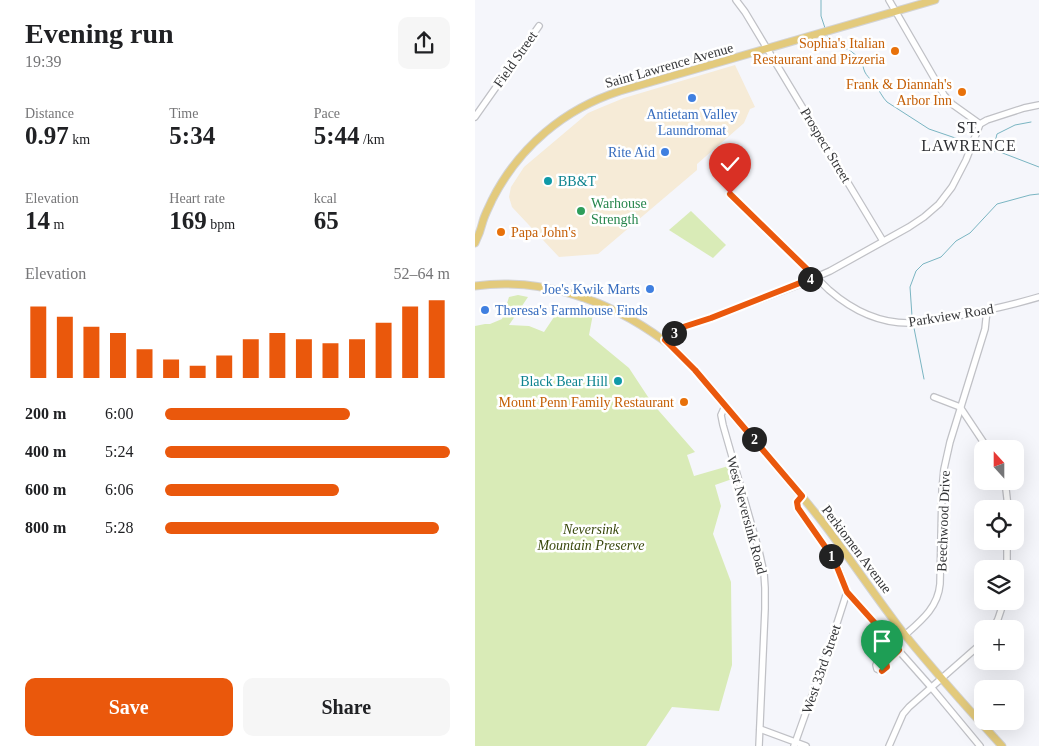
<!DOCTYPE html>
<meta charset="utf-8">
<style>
body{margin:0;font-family:Georgia,serif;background:#f6f6f6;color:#202124;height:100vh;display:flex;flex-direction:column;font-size:19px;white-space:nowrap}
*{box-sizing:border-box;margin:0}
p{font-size:16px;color:#757577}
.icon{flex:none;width:28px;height:28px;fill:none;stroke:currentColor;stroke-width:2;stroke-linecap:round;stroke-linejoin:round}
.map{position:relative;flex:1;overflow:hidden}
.side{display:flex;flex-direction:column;background:#fff;width:475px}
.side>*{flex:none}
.needle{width:32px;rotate:339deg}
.fabs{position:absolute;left:499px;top:440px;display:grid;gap:10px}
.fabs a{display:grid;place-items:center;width:50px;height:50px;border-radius:10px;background:#fff;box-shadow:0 5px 20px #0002;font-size:25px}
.pin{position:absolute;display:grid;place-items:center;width:42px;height:42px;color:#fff;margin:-51px -21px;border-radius:50% 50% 50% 0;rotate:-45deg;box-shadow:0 0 5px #0007}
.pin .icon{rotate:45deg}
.km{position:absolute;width:25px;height:25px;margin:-12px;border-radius:50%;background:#222;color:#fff;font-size:14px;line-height:25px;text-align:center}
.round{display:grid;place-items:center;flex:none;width:52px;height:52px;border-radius:10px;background:#f6f6f6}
.headline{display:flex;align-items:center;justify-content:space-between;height:85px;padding:0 25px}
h1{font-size:28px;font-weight:800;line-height:38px}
.figures{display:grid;grid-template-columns:repeat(3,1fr);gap:8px;height:85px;padding:5px 25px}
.figures div{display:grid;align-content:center}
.figures b{font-size:25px;font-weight:800}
.figures small{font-size:14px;font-weight:400}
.figures p{font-size:14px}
.chart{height:140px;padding:10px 25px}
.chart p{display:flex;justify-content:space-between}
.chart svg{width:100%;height:90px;margin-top:5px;stroke:#ea580c;stroke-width:6}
.primary-button{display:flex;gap:10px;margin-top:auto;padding:10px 25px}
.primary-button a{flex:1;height:58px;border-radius:10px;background:#ea580c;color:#fff;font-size:20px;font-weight:800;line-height:58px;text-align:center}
.primary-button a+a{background:#f6f6f6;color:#202124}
ul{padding:0 25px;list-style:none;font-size:16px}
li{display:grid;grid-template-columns:80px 60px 1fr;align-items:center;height:38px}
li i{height:12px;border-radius:6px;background:#ea580c}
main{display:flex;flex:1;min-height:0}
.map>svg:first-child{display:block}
.commercial{fill:#f6ebd7}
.green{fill:#d9ebb7}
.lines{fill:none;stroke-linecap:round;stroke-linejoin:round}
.stream{stroke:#7ab5c2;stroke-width:1}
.minor-casing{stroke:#c0c1c6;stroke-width:8}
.major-casing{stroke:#d3d3d3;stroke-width:9}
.minor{stroke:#fff;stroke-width:5.5}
.major{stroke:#e3ca7c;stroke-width:7}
.route-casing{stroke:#fff;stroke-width:10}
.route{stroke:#ea580c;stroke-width:6}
.food-dot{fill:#e8710a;stroke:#fff;stroke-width:2}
.shop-dot{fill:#3f7fe0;stroke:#fff;stroke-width:2}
.culture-dot{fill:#0f9aa8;stroke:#fff;stroke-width:2}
.leisure-dot{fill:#2e9e5b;stroke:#fff;stroke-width:2}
.labels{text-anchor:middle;stroke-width:5;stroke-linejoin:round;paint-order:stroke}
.food-label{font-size:14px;fill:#c56008;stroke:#fff;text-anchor:end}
.street-label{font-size:14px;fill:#353638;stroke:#fff}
.shop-label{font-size:14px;fill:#366cbe;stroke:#fff;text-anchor:end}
.culture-label{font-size:14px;fill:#0d838f;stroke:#fff;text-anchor:start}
.leisure-label{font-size:14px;fill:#27864d;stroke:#fff;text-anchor:start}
.park-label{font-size:14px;font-style:italic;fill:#37460b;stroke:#fff}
.quarter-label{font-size:16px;letter-spacing:1px;fill:#2d2e32;stroke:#fff}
</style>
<main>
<section class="side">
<div class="headline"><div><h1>Evening run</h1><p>19:39</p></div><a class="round"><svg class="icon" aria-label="share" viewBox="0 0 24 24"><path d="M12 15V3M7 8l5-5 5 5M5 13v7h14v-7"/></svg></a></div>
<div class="figures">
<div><p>Distance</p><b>0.97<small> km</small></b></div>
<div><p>Time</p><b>5:34</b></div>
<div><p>Pace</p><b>5:44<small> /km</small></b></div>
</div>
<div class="figures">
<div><p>Elevation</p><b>14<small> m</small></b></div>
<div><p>Heart rate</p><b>169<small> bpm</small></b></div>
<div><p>kcal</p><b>65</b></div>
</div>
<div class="chart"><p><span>Elevation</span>52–64 m</p>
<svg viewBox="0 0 160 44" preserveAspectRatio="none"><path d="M5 44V9M15 44V14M25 44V19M35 44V22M45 44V30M55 44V35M65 44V38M75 44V33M85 44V25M95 44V22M105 44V25M115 44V27M125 44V25M135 44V17M145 44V9M155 44V6"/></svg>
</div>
<ul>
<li><b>200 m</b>6:00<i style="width:65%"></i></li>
<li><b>400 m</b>5:24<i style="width:100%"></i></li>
<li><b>600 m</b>6:06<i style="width:61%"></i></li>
<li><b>800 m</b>5:28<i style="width:96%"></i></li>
</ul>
<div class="primary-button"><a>Save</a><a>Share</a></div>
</section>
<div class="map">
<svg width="564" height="746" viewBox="0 0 564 746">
<rect width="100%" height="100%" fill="#f5f6fb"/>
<path class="commercial" d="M260,65L280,107L275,109L269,123L222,164V170L123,254L84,257L37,207L34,197L36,187L49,167L113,113L127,107L149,98Z"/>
<g class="green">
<path d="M216,211L251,245L238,258L194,230Z"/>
<path d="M43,295L53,297L34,325L54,326L69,332L79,317L98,306L118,314L114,335L154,368L177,403L220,452L212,455L219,476L257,465L260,478L240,485L246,506L238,534L256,582L257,665L244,711L197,707L171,746H0V326L10,324H15L27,319L34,297Z"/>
</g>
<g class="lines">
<g class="stream">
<path d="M346,0V16L350,28"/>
<path d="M351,35L365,48L373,49L387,60C389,76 392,74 400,85C405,91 407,97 412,102L454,129L495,143"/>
<path d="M499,145L505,148L525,152L564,167"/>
<path d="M518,150L522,134L540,125L556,122"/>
<path d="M437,316L435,287L441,271L448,264L466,257L481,241L495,233L522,204L555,195L564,194"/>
<path d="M439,328L449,379"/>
</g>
<defs>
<g id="minor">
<path d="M261,0L270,12L408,241"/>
<path d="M414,0L469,95L477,104L505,124"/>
<path d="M0,117L64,26"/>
<path d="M255,194L354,290C377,310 405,324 437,323C452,322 467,318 482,316C510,311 537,305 564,297"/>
<path d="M190,340L205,328L236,318L323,285L355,271L434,227L449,217L464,204L477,187L491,160L505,124L512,120L549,108L564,105"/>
<path d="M459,397L485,407L513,449"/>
<path d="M250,406L246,415L248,425L284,551L289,573L290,588V609L284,746"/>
<path d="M530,481L532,498L533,509"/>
<path d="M327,496L322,502L323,508L358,558L363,567L372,592L456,687L505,746"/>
<path d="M532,569V541"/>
<path d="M518,629L523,619L529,601"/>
<path d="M430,635C447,620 463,607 465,584L467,490L469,469L475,442L510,329L512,310"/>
<path d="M411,662L406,660L403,661L401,665L402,669L407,671L411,669L412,665L411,662L424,650"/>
<path d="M285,729L331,746"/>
<path d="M319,746L355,645L372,592"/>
<path d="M414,746L428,714L434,707L508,642"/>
</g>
<g id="major">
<path d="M0,243C4,235 6,229 8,221C10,214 14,207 17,200C44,147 89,109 145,91L460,0"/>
<path d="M0,286C67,277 134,300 188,340C207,354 223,373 238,391C253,410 269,428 285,446C307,473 331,500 352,528C378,563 403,600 430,635C461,673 494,710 527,746"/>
</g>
</defs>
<use href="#minor" class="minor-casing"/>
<use href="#major" class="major-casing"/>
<use href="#minor" class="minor"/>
<use href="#major" class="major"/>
</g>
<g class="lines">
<defs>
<path id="route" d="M255,194L340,277L236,318L205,328L190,340L220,370L327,496L322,502L323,508L358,558L362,567L372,592L424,650L411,662L412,667L407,671"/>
</defs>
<use href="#route" class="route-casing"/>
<use href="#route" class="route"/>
</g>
<g class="food-dot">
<circle cx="420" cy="51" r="5"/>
<circle cx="487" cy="92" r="5"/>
<circle cx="26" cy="232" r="5"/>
<circle cx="209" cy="402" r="5"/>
</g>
<g class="shop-dot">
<circle cx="217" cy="98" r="5"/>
<circle cx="190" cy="152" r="5"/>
<circle cx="175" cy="289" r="5"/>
<circle cx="10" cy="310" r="5"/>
</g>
<g class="culture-dot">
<circle cx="73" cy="181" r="5"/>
<circle cx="143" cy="381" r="5"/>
</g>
<circle class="leisure-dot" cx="106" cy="211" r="5"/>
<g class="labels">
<g class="food-label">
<text x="410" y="48">Sophia's Italian<tspan x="410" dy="16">Restaurant and Pizzeria</tspan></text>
<text x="477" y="89">Frank &amp; Diannah's<tspan x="477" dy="16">Arbor Inn</tspan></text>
<text x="36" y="237" text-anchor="start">Papa John's</text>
<text x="199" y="407">Mount Penn Family Restaurant</text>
</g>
<g class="street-label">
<text transform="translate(40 59) rotate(-55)" y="5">Field Street</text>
<text transform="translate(194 65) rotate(-16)" y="5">Saint Lawrence Avenue</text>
<text transform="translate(351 145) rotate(59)" y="5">Prospect Street</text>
<text transform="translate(476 315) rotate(-9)" y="5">Parkview Road</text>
<text transform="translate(272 515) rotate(75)" y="5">West Neversink Road</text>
<text transform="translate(468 521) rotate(-88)" y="5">Beechwood Drive</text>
<text transform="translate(382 549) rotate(53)" y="5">Perkiomen Avenue</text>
<text transform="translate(346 669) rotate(-71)" y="5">West 33rd Street</text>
</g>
<g class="shop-label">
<text x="217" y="119" text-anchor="middle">Antietam Valley<tspan x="217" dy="16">Laundromat</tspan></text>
<text x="180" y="157">Rite Aid</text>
<text x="165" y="294">Joe's Kwik Marts</text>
<text x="20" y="315" text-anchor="start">Theresa's Farmhouse Finds</text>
</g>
<g class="culture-label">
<text x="83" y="186">BB&amp;T</text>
<text x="133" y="386" text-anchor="end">Black Bear Hill</text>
</g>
<g class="leisure-label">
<text x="116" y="208">Warhouse<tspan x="116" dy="16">Strength</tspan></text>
</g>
<g class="park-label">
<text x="116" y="534">Neversink<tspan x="116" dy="16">Mountain Preserve</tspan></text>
</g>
<g class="quarter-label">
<text x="494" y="133">ST.<tspan x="494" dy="18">LAWRENCE</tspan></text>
</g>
</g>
</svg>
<div class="fabs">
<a><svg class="needle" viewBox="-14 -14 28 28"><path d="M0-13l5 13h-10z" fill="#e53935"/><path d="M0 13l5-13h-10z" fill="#757577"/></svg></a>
<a><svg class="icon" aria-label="locate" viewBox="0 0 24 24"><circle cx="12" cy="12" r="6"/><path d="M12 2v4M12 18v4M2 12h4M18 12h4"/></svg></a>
<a><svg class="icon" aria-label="layers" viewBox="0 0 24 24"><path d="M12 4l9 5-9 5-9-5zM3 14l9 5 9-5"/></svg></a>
<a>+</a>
<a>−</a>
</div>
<div class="pin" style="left:407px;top:671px;background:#1e9e55"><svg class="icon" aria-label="arrive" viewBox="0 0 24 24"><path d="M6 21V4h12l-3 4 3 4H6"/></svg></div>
<div class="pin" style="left:255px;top:194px;background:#d93025"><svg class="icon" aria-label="check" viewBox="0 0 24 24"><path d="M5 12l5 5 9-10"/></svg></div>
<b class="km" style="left:356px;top:556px">1</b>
<b class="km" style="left:279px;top:439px">2</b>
<b class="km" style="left:199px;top:333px">3</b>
<b class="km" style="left:335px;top:279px">4</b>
</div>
</main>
